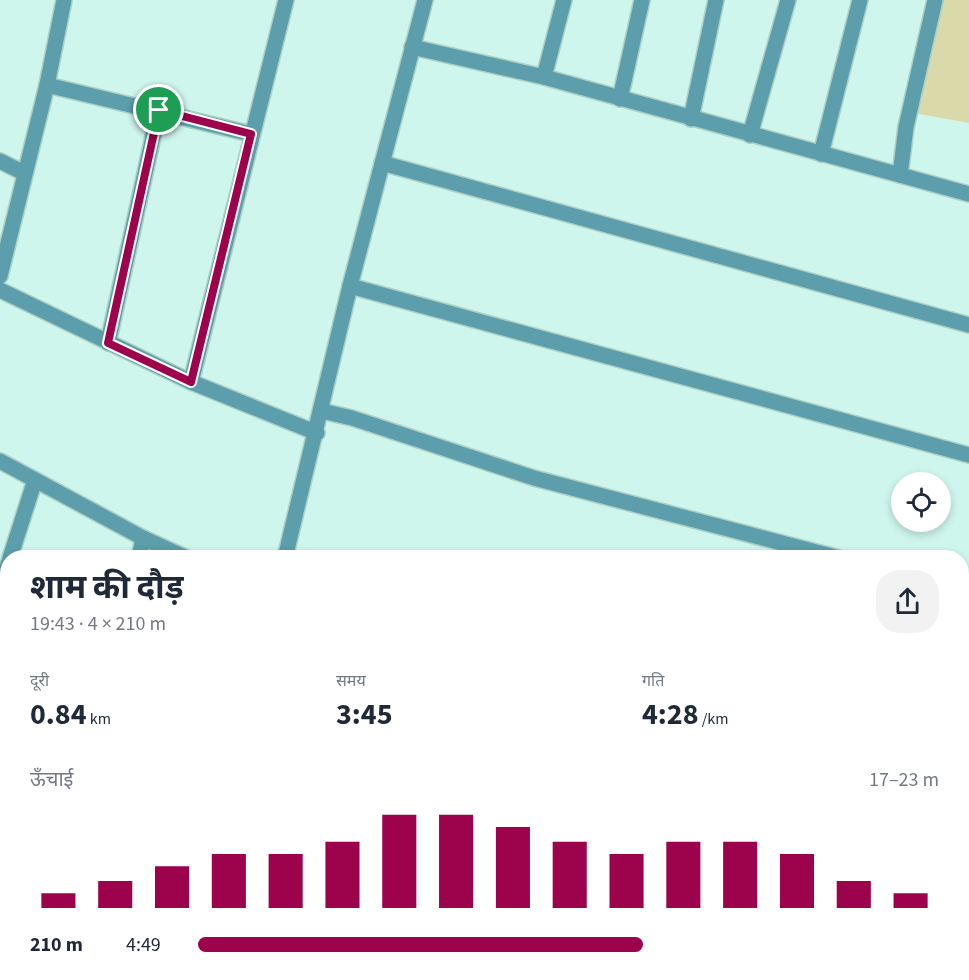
<!DOCTYPE html>
<html lang="hi">
<meta charset="utf-8">
<style>
body{margin:0;font-family:"Source Sans 3","Noto Sans Devanagari",sans-serif;background:#f2f2f3;color:#1f2937;height:100vh;display:flex;flex-direction:column;font-size:22px;white-space:nowrap}
*{box-sizing:border-box;margin:0}
p{font-size:20px;color:#747a83}
.icon{flex:none;width:33px;height:33px;fill:none;stroke:currentColor;stroke-width:2;stroke-linecap:round;stroke-linejoin:round}
.map{position:relative;flex:1;overflow:hidden}
.side{position:absolute;left:0px;top:550px;width:969px;height:430px;display:flex;flex-direction:column;background:#fff;border-radius:24px 24px 0 0;box-shadow:0 3px 9px #0003}
.side>*{flex:none}
.buttons{position:absolute;left:891px;top:472px;display:grid;gap:12px}
.buttons a{display:grid;place-items:center;width:60px;height:60px;border-radius:50%;background:#fff;box-shadow:0 3px 9px #0003;font-size:30px}
.pin{position:absolute;display:grid;place-items:center;width:51px;height:51px;color:#fff;margin:-26px;border:3px solid #fff;border-radius:50%;box-shadow:0 2px 6px #0007}
.round{display:grid;place-items:center;flex:none;width:63px;height:63px;border-radius:24px;background:#f2f2f3}
.summary{display:flex;align-items:center;justify-content:space-between;height:102px;padding:0 30px}
h1{font-size:33px;font-weight:700;line-height:45px}
.stats{display:grid;grid-template-columns:repeat(3,1fr);gap:9px;height:102px;padding:6px 30px}
.stats div{display:grid;align-content:center}
.stats b{font-size:30px;font-weight:700}
.stats small{font-size:16px;font-weight:400}
.stats p{font-size:16px}
.chart{height:168px;padding:12px 30px}
.chart p{display:flex;justify-content:space-between}
.chart svg{width:100%;height:108px;margin-top:6px;stroke:#9d034c;stroke-width:6}
ul{padding:0 30px;list-style:none;font-size:20px}
li{display:grid;grid-template-columns:96px 72px 1fr;align-items:center;height:45px}
li i{height:15px;border-radius:8px;background:#9d034c}
.map>svg:first-child{display:block}
.green{fill:#d9d9aa}
.lines{fill:none;stroke-linecap:round;stroke-linejoin:round}
.minor-casing{stroke:#accfc6;stroke-width:18}
.minor{stroke:#5c9eab;stroke-width:15}
.route-casing{stroke:#fff;stroke-width:12}
.route{stroke:#9d034c;stroke-width:8}
</style>
<div class="map">
<svg width="969" height="980" viewBox="0 0 969 980">
<rect width="100%" height="100%" fill="#cef6ec"/>
<path class="green" d="M940,0H969V123L914,113Z"/>
<g class="lines">
<defs>
<g id="minor">
<path d="M412,47L544,77L969,194"/>
<path d="M544,77L564,0"/>
<path d="M47,85L251,134"/>
<path d="M620,99L642,0"/>
<path d="M691,119L716,0"/>
<path d="M750,135L788,0"/>
<path d="M821,154L860,0"/>
<path d="M0,161L24,173"/>
<path d="M382,163L969,325"/>
<path d="M900,175L906,127L935,0"/>
<path d="M0,276L47,85L64,0"/>
<path d="M350,286L969,455"/>
<path d="M0,290L191,382L317,433"/>
<path d="M108,343L159,109"/>
<path d="M191,382L286,0"/>
<path d="M322,411L352,418L534,478L839,558"/>
<path d="M0,461L143,538L187,558"/>
<path d="M10,558L35,480"/>
<path d="M139,558L143,538"/>
<path d="M285,558L350,286L425,0"/>
<path d="M962,592L969,594"/>
<path d="M0,596L8,564"/>
<path d="M962,720L969,722"/>
<path d="M205,974V980"/>
<path d="M73,980L74,974"/>
<path d="M332,980L333,974"/>
<path d="M461,980L462,974"/>
<path d="M584,980L585,974"/>
<path d="M829,980L831,974"/>
<path d="M965,980L969,969"/>
</g>
</defs>
<use href="#minor" class="minor-casing"/>
<use href="#minor" class="minor"/>
</g>
<g class="lines">
<defs>
<path id="route" d="M159,110L251,134L191,382L108,343Z"/>
</defs>
<use href="#route" class="route-casing"/>
<use href="#route" class="route"/>
</g>
</svg>
<div class="buttons">
<a><svg class="icon" aria-label="locate" viewBox="0 0 24 24"><circle cx="12" cy="12" r="6"/><path d="M12 2v4M12 18v4M2 12h4M18 12h4"/></svg></a>
</div>
<div class="pin" style="left:159px;top:110px;background:#1e9e55"><svg class="icon" aria-label="arrive" viewBox="0 0 24 24"><path d="M6 21V4h12l-3 4 3 4H6"/></svg></div>
<section class="side">
<div class="summary"><div><h1>शाम की दौड़</h1><p>19:43 · 4 × 210 m</p></div><a class="round"><svg class="icon" aria-label="share" viewBox="0 0 24 24"><path d="M12 15V3M7 8l5-5 5 5M5 13v7h14v-7"/></svg></a></div>
<div class="stats">
<div><p>दूरी</p><b>0.84<small> km</small></b></div>
<div><p>समय</p><b>3:45</b></div>
<div><p>गति</p><b>4:28<small> /km</small></b></div>
</div>
<div class="chart"><p><span>ऊँचाई</span>17–23 m</p>
<svg viewBox="0 0 160 44" preserveAspectRatio="none"><path d="M5 44V38M15 44V33M25 44V27M35 44V22M45 44V22M55 44V17M65 44V6M75 44V6M85 44V11M95 44V17M105 44V22M115 44V17M125 44V17M135 44V22M145 44V33M155 44V38"/></svg>
</div>
<ul>
<li><b>210 m</b>4:49<i style="width:60%"></i></li>
</ul>
</section>
</div>
